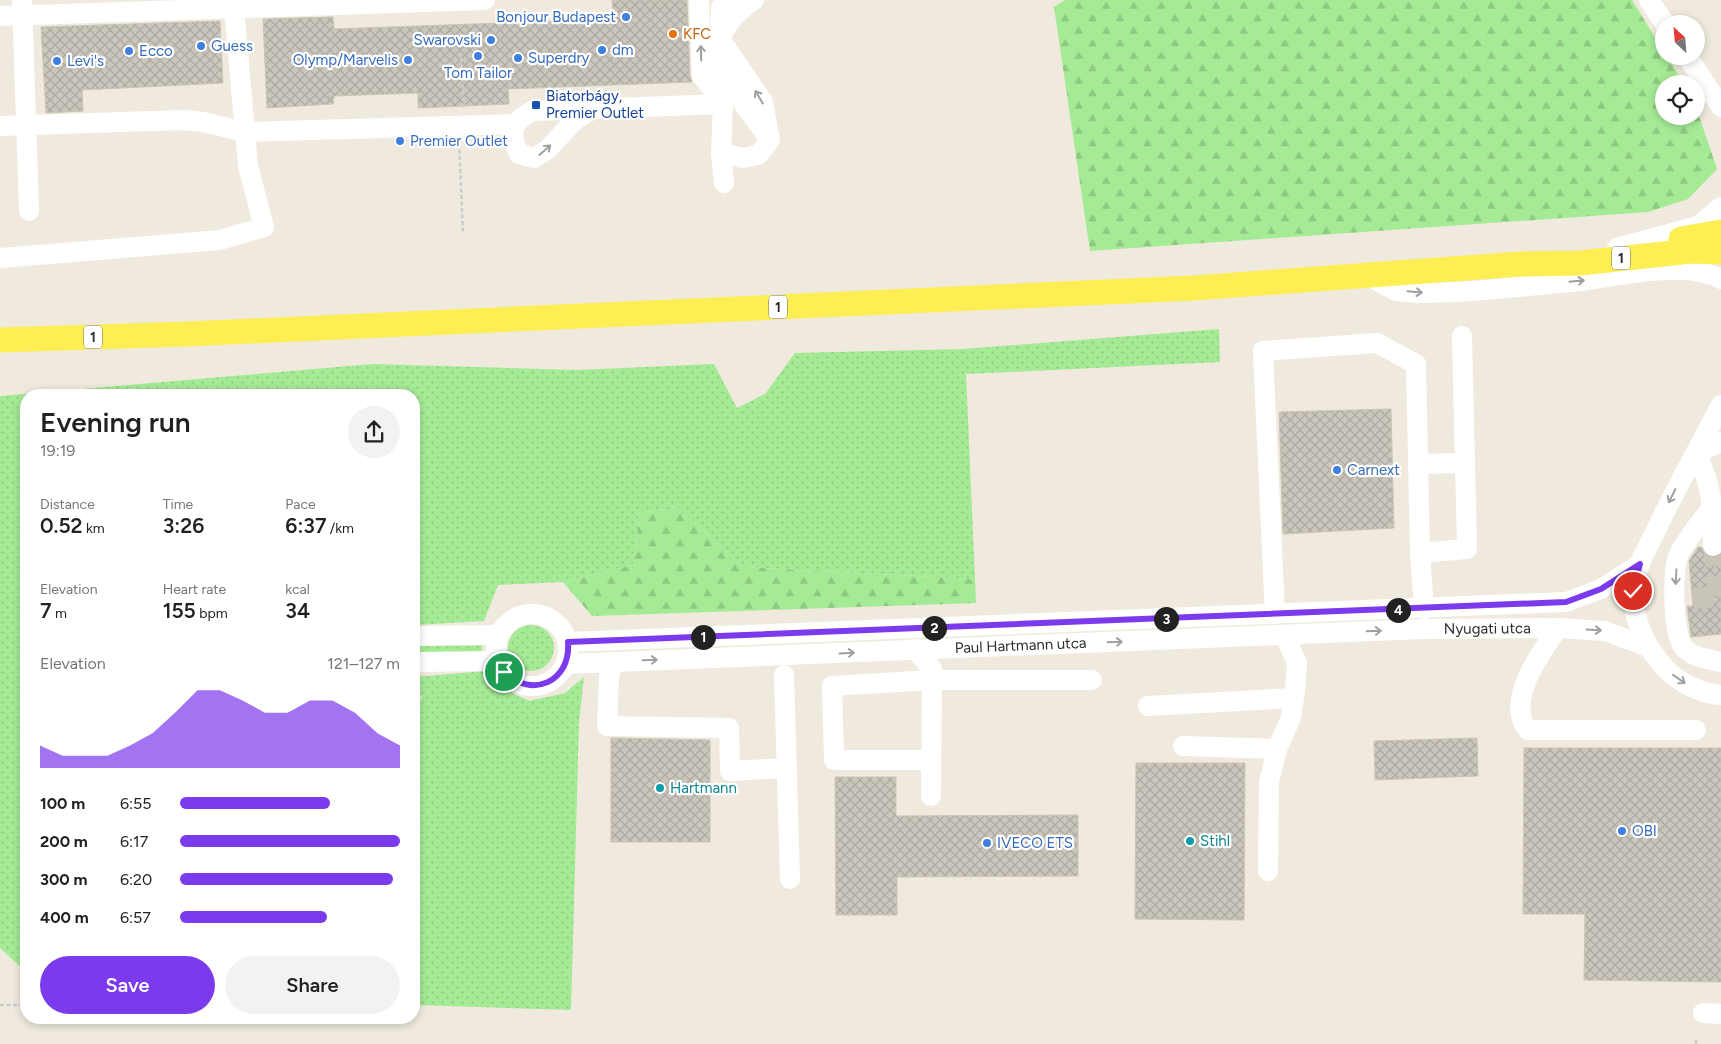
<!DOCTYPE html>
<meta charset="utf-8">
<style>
body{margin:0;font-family:Figtree,sans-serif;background:#f2f2f2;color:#202124;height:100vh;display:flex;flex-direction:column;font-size:19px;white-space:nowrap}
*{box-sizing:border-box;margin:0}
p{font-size:16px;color:#757577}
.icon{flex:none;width:28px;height:28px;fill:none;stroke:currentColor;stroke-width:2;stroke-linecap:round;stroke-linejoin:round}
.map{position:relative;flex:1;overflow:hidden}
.drawer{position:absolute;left:20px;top:389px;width:400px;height:635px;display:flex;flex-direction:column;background:#fff;border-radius:20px;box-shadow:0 2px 8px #0003}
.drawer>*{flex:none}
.needle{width:32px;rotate:334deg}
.controls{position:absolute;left:1655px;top:15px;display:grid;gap:10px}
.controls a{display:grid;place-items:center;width:50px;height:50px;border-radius:50%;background:#fff;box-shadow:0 2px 8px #0003;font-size:25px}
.pin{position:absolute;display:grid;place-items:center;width:42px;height:42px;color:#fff;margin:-21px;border:2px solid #fff;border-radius:50%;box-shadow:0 1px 5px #0007}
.km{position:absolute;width:25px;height:25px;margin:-12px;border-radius:50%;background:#222;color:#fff;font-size:14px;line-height:25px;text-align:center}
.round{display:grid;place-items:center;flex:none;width:52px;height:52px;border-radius:26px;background:#f2f2f2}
.head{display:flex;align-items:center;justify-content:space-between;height:85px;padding:0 20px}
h1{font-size:28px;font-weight:600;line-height:38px}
.metrics{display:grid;grid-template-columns:repeat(3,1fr);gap:8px;height:85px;padding:5px 20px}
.metrics div{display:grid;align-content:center}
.metrics b{font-size:21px;font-weight:600}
.metrics small{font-size:14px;font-weight:400}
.metrics p{font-size:14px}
.chart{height:140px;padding:10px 20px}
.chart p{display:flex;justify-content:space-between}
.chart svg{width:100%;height:90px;margin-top:5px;fill:#7c3aed;opacity:.7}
.primary-button{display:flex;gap:10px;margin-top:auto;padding:10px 20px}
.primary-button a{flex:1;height:58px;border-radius:30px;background:#7c3aed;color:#fff;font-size:20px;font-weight:600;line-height:58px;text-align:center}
.primary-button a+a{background:#f2f2f2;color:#202124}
ul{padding:0 20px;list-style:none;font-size:16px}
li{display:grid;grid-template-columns:80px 60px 1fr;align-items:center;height:38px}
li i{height:12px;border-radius:6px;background:#7c3aed}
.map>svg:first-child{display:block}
.green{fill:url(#green-dots)}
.forest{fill:url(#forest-firs)}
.building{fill:url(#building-cross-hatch);stroke:#cac6b6}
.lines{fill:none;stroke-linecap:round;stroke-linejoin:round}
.minor-tunnel{stroke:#c8c4ba;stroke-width:20;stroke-dasharray:20 10;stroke-linecap:butt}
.path{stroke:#ccc;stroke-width:2.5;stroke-dasharray:4 2.5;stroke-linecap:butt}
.minor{stroke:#fff;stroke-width:20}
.major{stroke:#fdee54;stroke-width:25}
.oneway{stroke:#a0a0a0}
.route-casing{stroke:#fff;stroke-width:10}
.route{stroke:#7c3aed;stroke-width:6}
.shop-dot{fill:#3f7fe0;stroke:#fff;stroke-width:2}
.food-dot{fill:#e8710a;stroke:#fff;stroke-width:2}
.transit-dot{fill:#1a4fb4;stroke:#fff;stroke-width:2}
.culture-dot{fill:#0f9aa8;stroke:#fff;stroke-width:2}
.labels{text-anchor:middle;stroke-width:4.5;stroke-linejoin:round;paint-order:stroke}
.shield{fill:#fff;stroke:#6b6b6b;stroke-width:1}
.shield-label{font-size:14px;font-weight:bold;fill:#2c2c2c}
.shop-label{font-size:15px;fill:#366cbe;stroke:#fff;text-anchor:start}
.food-label{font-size:15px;fill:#c56008;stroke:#fff;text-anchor:start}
.transit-label{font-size:15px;fill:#164399;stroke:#fff;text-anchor:start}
.street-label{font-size:15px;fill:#2c2c2c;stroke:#fff}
.culture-label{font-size:15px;fill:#0d838f;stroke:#fff;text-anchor:start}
</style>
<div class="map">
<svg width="1721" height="1044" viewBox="0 0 1721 1044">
<defs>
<pattern id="green-dots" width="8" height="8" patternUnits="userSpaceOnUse" patternTransform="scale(1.25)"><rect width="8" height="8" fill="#a5ea95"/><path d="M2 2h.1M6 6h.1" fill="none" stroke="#8ec981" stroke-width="1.8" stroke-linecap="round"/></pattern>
<pattern id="forest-firs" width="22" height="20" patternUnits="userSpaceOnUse" patternTransform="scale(1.25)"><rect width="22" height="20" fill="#a5ea95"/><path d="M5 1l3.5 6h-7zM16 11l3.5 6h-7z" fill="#8ec981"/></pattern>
<pattern id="building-cross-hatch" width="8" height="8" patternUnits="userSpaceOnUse" patternTransform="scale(1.25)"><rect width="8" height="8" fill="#cac6bc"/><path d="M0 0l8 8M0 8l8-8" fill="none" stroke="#aeaaa2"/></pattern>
</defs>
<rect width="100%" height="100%" fill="#efeadd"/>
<g class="green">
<path d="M1219,329L1220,362L966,374L975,579L743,567L676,507L640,513L633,565L563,582L498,585L484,621L414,625V395H26V972L0,948V396L372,364L578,370L714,364L737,408L765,394L795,353L964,349Z"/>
<circle cx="531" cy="648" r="23"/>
<path d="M414,642H483L481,655L414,654Z"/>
<path d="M486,671L492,683L529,701L565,693L584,677L579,723L571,1010L414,1005V714L423,695L414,700V677Z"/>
</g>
<g class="forest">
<path d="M1065,0H1632L1664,52V56H1667L1684,84H1664V116H1696V107L1717,169L1688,199L1648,212L1090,251L1054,7Z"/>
<path d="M676,507L743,567L975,579L976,603L592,616L563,582L633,565L640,513Z"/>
</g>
<g class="building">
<path d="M612,0H687L690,76L692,82L508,89L509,104L418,108V93L334,96L333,104L267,108L263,19L333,17L334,29L613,19Z"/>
<path d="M220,21L223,83L82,90L83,111L46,113L41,27Z"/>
<path d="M1391,409L1394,528L1283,534L1279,412Z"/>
<path d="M1698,547H1701L1708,556L1714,558L1721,554V634L1691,637L1687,606H1693L1689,561Z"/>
<path d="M611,738L710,740V842H611Z"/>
<path d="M1477,738L1478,776L1375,780L1374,741Z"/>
<path d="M1524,748H1721V982L1584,980L1585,914H1523Z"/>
<path d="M1136,763H1245L1244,920L1135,919Z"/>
<path d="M835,777H896V816L1078,815V876L897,877V915H836Z"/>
</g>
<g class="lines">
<g class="minor-tunnel">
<path d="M1713,546L1718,597"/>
<path d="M1693,599L1721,596"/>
</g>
<g class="path">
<path d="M461,58L464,109"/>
<path d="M459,143L463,232"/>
<path d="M414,690L418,679"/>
<path d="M0,1005H26"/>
<path d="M276,1018L313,1021L321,1018"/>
<path d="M1696,1044V1039"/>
</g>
<g class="minor">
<path d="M22,0L29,211"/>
<path d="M699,0L702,76L711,87L722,86"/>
<path d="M1649,0L1665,24"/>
<path d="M0,16L485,0"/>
<path d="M721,37C729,21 738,10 754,0"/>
<path d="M721,40L763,102L770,140L758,155L742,158L721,152"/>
<path d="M1687,56L1721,107"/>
<path d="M722,74L767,136"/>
<path d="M592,109L575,120L547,150L534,158L519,154C509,131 511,123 532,111L723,104"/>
<path d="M0,126L184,120L203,122L245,132L515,124"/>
<path d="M724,183L721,152L723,104L720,39L721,8L727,0"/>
<path d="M1617,248L1698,226L1721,207"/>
<path d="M0,258L220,240L264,227L248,166L234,8"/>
<path d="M1370,277L1396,291L1420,293C1472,293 1526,286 1579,281C1618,277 1685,259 1721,279"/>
<path d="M1721,405C1699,447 1676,488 1656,530C1647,549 1634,570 1633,591C1632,615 1644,643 1659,661C1672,679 1699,694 1721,695"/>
<path d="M1696,453C1713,487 1713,509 1713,546"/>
<path d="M1696,453L1721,442"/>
<path d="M1419,464L1465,463"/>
<path d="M1721,518L1714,504C1706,516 1679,548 1677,559C1673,576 1672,637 1685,649C1695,658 1708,659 1721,662"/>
<path d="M1420,553L1467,549L1462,336"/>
<path d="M1275,614L1263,351L1377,343L1416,364L1420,553L1424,609"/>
<circle cx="532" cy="650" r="36"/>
<path d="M1558,628C1542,651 1504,702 1528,730H1696"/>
<path d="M414,636L499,635"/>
<path d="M568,642L1566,602L1601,589L1640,564"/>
<path d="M915,649L932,669L931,796"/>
<path d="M414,662L498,661"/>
<path d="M614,662L609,676L607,726L729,728L730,771L787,768"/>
<path id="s1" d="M566,664L1423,629L1558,628L1605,631L1648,647"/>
<path d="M784,675L790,879"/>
<path d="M1148,706L1294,698"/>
<path d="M1183,746L1277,749"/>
<path d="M931,760H834L832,686L931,680H1092"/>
<path d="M1268,871L1269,782L1277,749L1291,718L1295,691L1297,663L1285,636"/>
<path d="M1703,1013L1721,1014"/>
</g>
<g class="major">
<path d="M1681,239L1721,232"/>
<path d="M0,340L187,334L1194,288L1520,264L1580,263L1691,251L1721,252"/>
</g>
</g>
<defs><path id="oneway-shaft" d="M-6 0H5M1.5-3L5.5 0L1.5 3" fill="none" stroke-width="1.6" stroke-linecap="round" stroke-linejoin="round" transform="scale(1.25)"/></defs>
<g class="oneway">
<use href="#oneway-shaft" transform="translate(701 53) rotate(-92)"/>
<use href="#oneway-shaft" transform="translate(759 97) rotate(-120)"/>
<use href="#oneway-shaft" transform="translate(545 150) rotate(-41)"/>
<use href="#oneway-shaft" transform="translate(1577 281) rotate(-6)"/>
<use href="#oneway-shaft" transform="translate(1415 292) rotate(5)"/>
<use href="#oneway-shaft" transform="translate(1672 496) rotate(116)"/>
<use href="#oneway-shaft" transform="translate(1676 577) rotate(93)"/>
<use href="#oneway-shaft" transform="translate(1594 630) rotate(3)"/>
<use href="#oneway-shaft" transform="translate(1374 631) rotate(-2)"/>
<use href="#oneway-shaft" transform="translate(1115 642) rotate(-2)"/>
<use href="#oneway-shaft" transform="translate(847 653) rotate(-3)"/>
<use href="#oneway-shaft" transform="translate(650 660) rotate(-2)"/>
<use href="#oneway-shaft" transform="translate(1679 679) rotate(35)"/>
</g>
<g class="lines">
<defs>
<path id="route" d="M504,672C532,699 571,682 568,642L1566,602L1601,589L1640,564L1633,591"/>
</defs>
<use href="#route" class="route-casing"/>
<use href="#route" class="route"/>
</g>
<g class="shop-dot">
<circle cx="626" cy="17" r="5"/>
<circle cx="491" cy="40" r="5"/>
<circle cx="201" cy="46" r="5"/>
<circle cx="602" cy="50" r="5"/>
<circle cx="129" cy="51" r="5"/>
<circle cx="478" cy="56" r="5"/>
<circle cx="518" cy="58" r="5"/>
<circle cx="408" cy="60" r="5"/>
<circle cx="57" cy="61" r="5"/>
<circle cx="400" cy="141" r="5"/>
<circle cx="1337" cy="470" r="5"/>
<circle cx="1622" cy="831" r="5"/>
<circle cx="987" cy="843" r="5"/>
</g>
<circle class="food-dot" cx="673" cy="34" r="5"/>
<rect class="transit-dot" x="531" y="100" width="10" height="10" rx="2.5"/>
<g class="culture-dot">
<circle cx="660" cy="788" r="5"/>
<circle cx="1190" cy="841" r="5"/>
</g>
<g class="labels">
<g class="shield">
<rect x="1612" y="246.5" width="18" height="23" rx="4"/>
<rect x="769" y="295.5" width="18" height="23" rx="4"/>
<rect x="84" y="325.5" width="18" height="23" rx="4"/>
</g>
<g class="shield-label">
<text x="1621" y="263">1</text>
<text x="778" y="312">1</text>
<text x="93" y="342">1</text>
</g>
<g class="shop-label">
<text x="616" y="22" text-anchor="end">Bonjour Budapest</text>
<text x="481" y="45" text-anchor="end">Swarovski</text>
<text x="211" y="51">Guess</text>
<text x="612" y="55">dm</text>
<text x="139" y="56">Ecco</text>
<text x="528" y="63">Superdry</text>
<text x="398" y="65" text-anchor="end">Olymp/Marvelis</text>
<text x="67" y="66">Levi's</text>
<text x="478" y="78" text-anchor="middle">Tom Tailor</text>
<text x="410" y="146">Premier Outlet</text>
<text x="1347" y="475">Carnext</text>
<text x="1632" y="836">OBI</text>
<text x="997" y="848">IVECO ETS</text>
</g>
<g class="food-label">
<text x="683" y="39">KFC</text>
</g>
<g class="transit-label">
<text x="546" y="101">Biatorbágy,<tspan x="546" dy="17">Premier Outlet</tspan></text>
</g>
<g class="street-label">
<text dy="5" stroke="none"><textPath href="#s1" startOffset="922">Nyugati utca</textPath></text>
<text dy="5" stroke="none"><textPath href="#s1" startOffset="455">Paul Hartmann utca</textPath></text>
</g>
<g class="culture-label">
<text x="670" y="793">Hartmann</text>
<text x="1200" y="846">Stihl</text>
</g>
</g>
</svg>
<div class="controls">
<a><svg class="needle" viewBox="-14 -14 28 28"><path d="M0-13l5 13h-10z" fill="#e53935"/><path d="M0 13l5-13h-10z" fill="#757577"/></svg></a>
<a><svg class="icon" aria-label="locate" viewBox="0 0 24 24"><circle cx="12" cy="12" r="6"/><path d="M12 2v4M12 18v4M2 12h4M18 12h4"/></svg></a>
</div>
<div class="pin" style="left:504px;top:672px;background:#1e9e55"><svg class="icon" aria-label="arrive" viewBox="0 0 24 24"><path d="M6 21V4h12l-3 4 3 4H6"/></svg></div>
<div class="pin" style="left:1633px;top:591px;background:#d93025"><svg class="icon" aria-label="check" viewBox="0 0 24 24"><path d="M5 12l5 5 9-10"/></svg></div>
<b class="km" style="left:703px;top:637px">1</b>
<b class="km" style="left:934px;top:628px">2</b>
<b class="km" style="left:1166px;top:619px">3</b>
<b class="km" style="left:1398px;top:610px">4</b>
<section class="drawer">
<div class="head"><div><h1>Evening run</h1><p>19:19</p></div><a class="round"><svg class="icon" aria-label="share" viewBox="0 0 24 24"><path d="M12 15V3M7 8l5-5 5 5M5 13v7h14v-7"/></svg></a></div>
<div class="metrics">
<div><p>Distance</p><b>0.52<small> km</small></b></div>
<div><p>Time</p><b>3:26</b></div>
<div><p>Pace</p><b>6:37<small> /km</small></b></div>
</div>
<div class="metrics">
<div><p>Elevation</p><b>7<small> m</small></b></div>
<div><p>Heart rate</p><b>155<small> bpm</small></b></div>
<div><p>kcal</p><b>34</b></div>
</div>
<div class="chart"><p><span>Elevation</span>121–127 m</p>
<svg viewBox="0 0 160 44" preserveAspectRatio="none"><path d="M0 44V33L10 38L20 38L30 38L40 33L50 27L60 17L70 6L80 6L90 11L100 17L110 17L120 11L130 11L140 17L150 27L160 33V44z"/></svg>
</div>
<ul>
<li><b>100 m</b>6:55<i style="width:68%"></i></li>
<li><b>200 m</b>6:17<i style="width:100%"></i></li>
<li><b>300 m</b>6:20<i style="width:97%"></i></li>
<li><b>400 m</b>6:57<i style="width:67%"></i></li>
</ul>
<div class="primary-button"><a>Save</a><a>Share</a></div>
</section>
</div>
